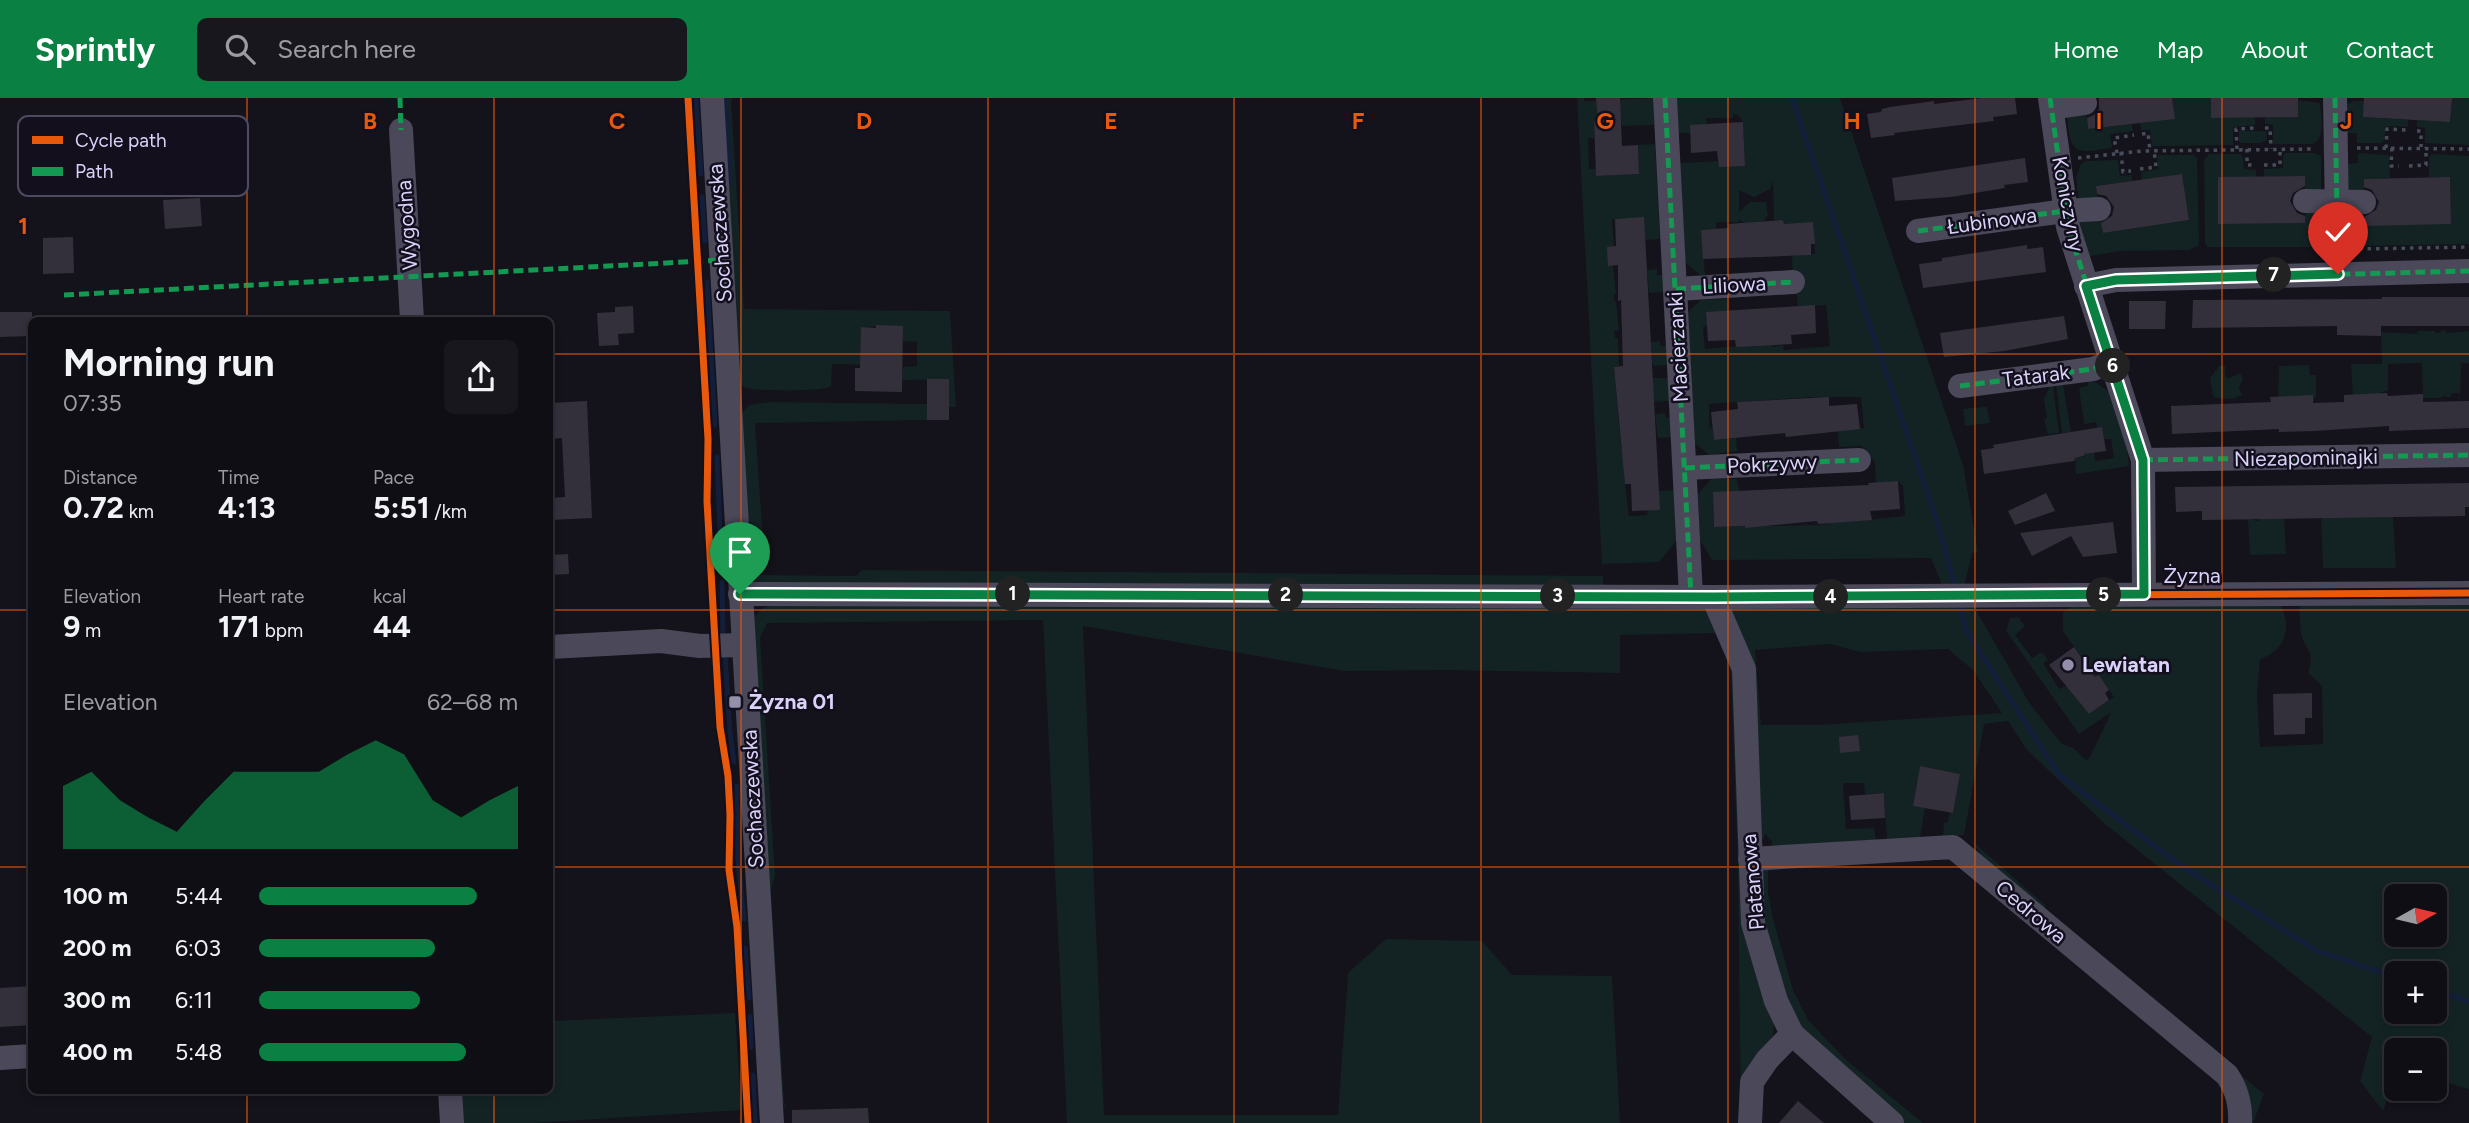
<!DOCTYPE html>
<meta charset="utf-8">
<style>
body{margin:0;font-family:Figtree,sans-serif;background:#18171d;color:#f1f3f6;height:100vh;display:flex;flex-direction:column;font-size:26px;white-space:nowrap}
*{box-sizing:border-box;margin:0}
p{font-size:23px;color:#9b9ca0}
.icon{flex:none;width:38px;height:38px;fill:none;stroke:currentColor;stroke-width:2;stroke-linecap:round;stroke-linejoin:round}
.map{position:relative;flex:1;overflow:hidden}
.panel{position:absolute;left:28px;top:219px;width:525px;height:777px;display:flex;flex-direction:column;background:#0f0e14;border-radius:10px;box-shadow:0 4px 10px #0003,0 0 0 2px #2f2e34}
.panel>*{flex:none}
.needle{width:46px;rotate:82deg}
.tools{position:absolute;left:2384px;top:786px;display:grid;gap:14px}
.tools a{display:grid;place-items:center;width:63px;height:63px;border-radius:10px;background:#0f0e14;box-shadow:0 4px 10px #0003,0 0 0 2px #2f2e34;font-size:35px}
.pin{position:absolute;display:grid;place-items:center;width:60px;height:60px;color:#fff;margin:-72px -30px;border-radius:50% 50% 50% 0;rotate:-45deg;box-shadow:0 0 7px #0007}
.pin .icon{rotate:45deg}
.km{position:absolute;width:35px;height:35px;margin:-18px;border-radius:50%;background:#222;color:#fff;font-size:19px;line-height:35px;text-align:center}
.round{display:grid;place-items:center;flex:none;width:74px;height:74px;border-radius:10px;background:#18171d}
.summary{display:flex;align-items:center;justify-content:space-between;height:119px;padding:0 35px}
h1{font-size:38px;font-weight:700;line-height:52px}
.stats{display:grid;grid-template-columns:repeat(3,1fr);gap:10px;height:119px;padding:7px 35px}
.stats div{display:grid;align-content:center}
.stats b{font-size:30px;font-weight:700}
.stats small{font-size:19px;font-weight:400}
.stats p{font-size:19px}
.chart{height:196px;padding:14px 35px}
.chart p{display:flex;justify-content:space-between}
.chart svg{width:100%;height:126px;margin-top:7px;fill:#0b8043;opacity:.7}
ul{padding:0 35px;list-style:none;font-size:23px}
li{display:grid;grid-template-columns:112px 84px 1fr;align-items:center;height:52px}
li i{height:18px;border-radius:9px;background:#0b8043}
header{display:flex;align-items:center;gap:42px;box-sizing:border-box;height:98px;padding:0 35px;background:#0b8043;color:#fff}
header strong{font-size:33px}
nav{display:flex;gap:38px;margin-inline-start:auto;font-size:24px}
.search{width:490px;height:63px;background:#18171d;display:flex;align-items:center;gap:18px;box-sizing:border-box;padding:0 24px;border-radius:10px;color:#9b9ca0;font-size:26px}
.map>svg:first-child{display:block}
.green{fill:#132324;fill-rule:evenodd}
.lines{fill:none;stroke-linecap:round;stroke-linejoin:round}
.stream{stroke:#131f3a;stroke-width:5}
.building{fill:#33303c}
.path{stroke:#464e59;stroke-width:3.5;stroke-dasharray:3.5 5;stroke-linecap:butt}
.minor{stroke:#4a4859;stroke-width:24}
.quiet{stroke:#139951;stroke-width:5;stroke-dasharray:10 5;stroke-linecap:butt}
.cycleway-casing{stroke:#130f1d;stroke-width:11}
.cycleway{stroke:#e8590c;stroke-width:7}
.route-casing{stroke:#fff;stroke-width:14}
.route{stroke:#0b8043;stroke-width:9}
.grid{fill:none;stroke:#e8590c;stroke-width:2;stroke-opacity:0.55}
.poi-dot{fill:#948fab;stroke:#130f1d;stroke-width:2.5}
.labels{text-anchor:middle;stroke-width:5;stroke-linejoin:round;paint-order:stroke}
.street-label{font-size:21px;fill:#d9d2f9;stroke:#130f1d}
.poi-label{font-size:21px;font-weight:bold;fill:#d9d2f9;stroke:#130f1d;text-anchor:start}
.key{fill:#130f1d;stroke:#4e4a5f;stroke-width:2}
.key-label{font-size:19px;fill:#d9d2f9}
.grid-label{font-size:23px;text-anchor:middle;font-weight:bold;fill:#e8590c;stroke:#130f1d;stroke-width:5;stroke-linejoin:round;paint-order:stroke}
</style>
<header>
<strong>Sprintly</strong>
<div class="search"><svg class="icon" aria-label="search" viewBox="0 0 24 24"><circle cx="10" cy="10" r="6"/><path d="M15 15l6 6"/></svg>Search here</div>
<nav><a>Home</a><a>Map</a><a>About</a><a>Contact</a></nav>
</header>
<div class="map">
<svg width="2469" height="1025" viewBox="0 0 2469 1025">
<rect width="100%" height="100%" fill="#14121a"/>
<g class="green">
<path d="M722,0H733L731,4L744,211L950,213L956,309H949L948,281L902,282L903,269L917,268V244L903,243V228L861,229L874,267L832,266L831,288L826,290C815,293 754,294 744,289C740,287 740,284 738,280Z"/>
<path d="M1577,0H1584L1585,3L1653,0L1654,27L1622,28L1621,22L1594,23V40H1588L1589,71H1596L1597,78L1639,76L1638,47L1655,46L1660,141L1645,142L1643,120L1612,121L1614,149H1607L1613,167L1616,196H1614V203H1616L1619,232L1614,233L1615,240H1618L1619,268L1614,269L1621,349H1624V377L1629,418L1647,417L1648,412L1659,393L1674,392L1677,442L1659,464L1602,466Z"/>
<path d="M1676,0H1840L1963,367L1978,454L1972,455L1964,489L1942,487L1931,460L1712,462L1700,442L1698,396L1711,381H1737L1739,394L1713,395L1714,429L1818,427L1828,426V422L1853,420L1859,423L1905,418L1903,388L1898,383L1876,385L1875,365L1862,348L1839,349L1838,333L1864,330L1861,299H1811L1709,306V329L1713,330L1714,342L1736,340L1737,353L1709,357L1695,345L1688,214L1701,202L1727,201L1728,213L1706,215L1707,227L1703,229L1705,251L1773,245V249L1783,247L1784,252L1830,248L1826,207L1798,209L1795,184H1793L1792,158L1815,156L1813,125L1784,126L1783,122L1774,123L1773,82L1770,91L1754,99L1739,92V114L1750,104H1766L1768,117L1764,123L1746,126L1739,121V124H1716V131L1701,132L1705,177H1700L1685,164L1680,65L1718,63L1719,69L1745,67L1743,24L1738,17L1733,16V20H1706L1707,26L1691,35H1678Z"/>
<path d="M2172,0H2211V20L2255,19V27L2233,29V47L2152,48L2150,32H2141L2140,25L2174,21Z"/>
<path d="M2452,0H2469V47L2425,45V30L2417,29V22L2450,24Z"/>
<path d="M2298,2L2320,5C2321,19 2326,41 2312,46H2273V27L2265,26V19H2298Z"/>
<path d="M2354,3H2364V19L2408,22V29L2386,28L2384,42L2381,45H2357V35H2344L2347,6Z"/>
<path d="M2086,15L2088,31L2132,26L2133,33L2110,36L2112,50C2076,55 2071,58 2067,20Z"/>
<path d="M2239,33H2266L2267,42L2260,45H2242L2239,44Z"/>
<path d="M2286,55H2314L2321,58V91L2317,94L2305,95L2304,78L2264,79V71L2283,70V58Z"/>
<path d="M2358,55L2389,57L2390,80L2364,81V96H2354L2348,91L2344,66L2358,65Z"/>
<path d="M2209,56H2241L2243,60L2244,71L2256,72V79H2218V126L2305,125V108L2323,112V149H2207L2205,144L2204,62Z"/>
<path d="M2432,56L2469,58V146L2346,148V121L2355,113H2364V127L2451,126L2450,80L2429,79V59Z"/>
<path d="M2160,57H2193L2197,60L2199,147L2189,152L2121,153L2090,158L2079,125L2100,119L2103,135L2189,122L2182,76L2142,82L2141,74L2158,71L2157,58Z"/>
<path d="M2116,62L2118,63L2120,78L2132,77V83L2096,88L2098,104L2079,105L2076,80L2081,66L2087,63Z"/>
<path d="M1657,171V177H1663L1664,194L1649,195L1647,172Z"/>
<path d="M2441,232L2446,233L2447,235L2469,233V265H2461L2460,304L2459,295H2451V299H2445V297L2441,300H2423L2422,265L2388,266V293L2381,294V298L2353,299L2351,266H2382L2381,234L2417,236L2418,233H2435V235H2441Z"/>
<path d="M1660,243L1661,248H1666L1667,267L1655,268L1652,265L1651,244Z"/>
<path d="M2309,267L2310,277H2316V297L2313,305V298L2278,302L2279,268Z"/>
<path d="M2219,268H2225V278L2228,281L2240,275L2243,281L2239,290L2242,298L2235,299V301L2217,300L2213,298L2210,280Z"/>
<path d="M1651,280H1668L1670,303L1655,304L1653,301Z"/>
<path d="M2092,282L2108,293L2127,351L2129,368L2076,376L2075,360L2084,359V356L2094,354L2095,363L2114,360L2111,341H2104L2102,329L2097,330L2096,324L2084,326L2079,290L2088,288V283Z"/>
<path d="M2063,286L2071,334L2062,335L2056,287Z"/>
<path d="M2050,288H2053L2059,335L2048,336L2044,321L2047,320L2044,301Z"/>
<path d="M770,304L927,306V322L755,325L765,472H755L751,425L747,422L741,316L749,307Z"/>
<path d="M1983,309H1987L1990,325L1965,328L1963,311Z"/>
<path d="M1665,315L1666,320H1671L1672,339L1658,340L1655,316Z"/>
<path d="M2260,419L2284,420L2286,456L2250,457L2248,421L2259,423Z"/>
<path d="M2393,419L2396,470H2323L2321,420Z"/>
<path d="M862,472L1603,478V487L755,484V477L856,478Z"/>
<path d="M2469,501V991L2434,981V952H2396V975L2383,1013L2360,983L2372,939L2105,726L2027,652L2008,623L1984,626L1964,737L1943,738L1944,724L1947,725L1950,715H1953L1960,676L1920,668L1913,708L1925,710L1920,740L1887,742L1884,695L1865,696L1864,685H1843L1846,731L1874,730L1876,742L1771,751L1772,743L1765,736L1764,740L1760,742L1727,508L1973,507L2030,606L2062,646L2073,650L2087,663C2090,660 2109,620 2111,614L2079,636L2006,533L2010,520L2018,519L2025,528L2015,537L2032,560L2042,554L2048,562L2043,565L2059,591L2066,588L2089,616L2114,599L2099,577L2095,579L2063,533V514L2071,509L2280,507C2293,528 2285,554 2260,561L2257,596L2260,649L2323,646L2322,588L2308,575C2316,550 2304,553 2301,535C2300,527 2299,514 2300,505ZM1831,546L1860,554L1948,551L1973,572L2002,615L1816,627H1761L1755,552ZM2396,798H2434V836H2396ZM2396,875H2434V914H2396Z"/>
<path d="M1065,502H1604L1692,504L1713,512L1725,533L1734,573L1738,702L1748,833L1761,878L1772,903L1774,927L1773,938L1745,976L1744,1025H1741L1738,768L1731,573L1719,535L1620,537V575L1445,572L1344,573L1083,528L1104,1017H1338L1348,875L1386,841L1482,843L1512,877L1612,878L1620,1025H1067L1043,522L767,525L760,540L775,777L771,793L784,1004L787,1012L779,1001L758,643L760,642L753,522C757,515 761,510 768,508L1036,506L1042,509H1064Z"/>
<path d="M1971,742L2046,808L2041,815L2264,996L2253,1025H2245L2246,1003L1988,770L1980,755Z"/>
<path d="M1771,769L1768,773V794L1773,821L1793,892L1808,922L1845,961L1923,1025H1900L1799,931L1759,825V774Z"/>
<path d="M735,915L741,1012L532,1025H463L462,992H550V923Z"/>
</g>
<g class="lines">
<g class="stream">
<path d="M696,0L701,76"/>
<path d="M725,0L730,86"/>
<path d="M1792,0L1936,420L1955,489"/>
<path d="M702,99L705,143"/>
<path d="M707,184L715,327"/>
<path d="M717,359L721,459"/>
<path d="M722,484L723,534"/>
<path d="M1959,506L1967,534L2059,677L2183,769L2317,853L2396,879"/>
<path d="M725,557L730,634L734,664"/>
<path d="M737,688L738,761L744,821"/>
<path d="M745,850L749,900"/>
<path d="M2434,892L2469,903"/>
<path d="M750,918L751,949"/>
<path d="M753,977L755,1025"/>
</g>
</g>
<g class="building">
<path d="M1596,0H1620L1622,48L1638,47L1639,76L1596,78L1594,23H1598Z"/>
<path d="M1982,0H2015L2017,16L1993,19L1994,23L1894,35L1895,37L1871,40L1867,16L1881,14L1882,11L1890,9L1934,3V6Z"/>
<path d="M2099,0H2172L2175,21L2088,31L2087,20L2094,17L2099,11Z"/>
<path d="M2211,0H2298V19L2211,20Z"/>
<path d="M2364,0H2452L2450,24L2363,19Z"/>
<path d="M1743,24L1745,68L1719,69L1717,53L1691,55L1690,27Z"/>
<path d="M2025,60L2028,84L2004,87L2005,90L1951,99L1895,103L1892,80Z"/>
<path d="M2182,76L2189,122L2103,135L2101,125L2112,118L2114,109L2106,98L2097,96L2096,88Z"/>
<path d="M2305,78V88L2293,95L2290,103L2297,115L2305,118V125L2218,126V79Z"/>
<path d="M2450,79L2451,126L2364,128V119L2376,112L2379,104L2372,92L2364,89V81Z"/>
<path d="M200,100L202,128L165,131L163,102Z"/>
<path d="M1644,119L1660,412L1632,413L1631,386H1625L1614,269L1623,268L1621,202L1618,203V167L1608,168L1607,149L1616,148L1615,121Z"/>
<path d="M1783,122L1784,126L1813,124L1815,146H1811V157L1703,161L1701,132L1729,130L1728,126Z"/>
<path d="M73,139L74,175L43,176V140Z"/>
<path d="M2027,147V151L2043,149L2046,174L1923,190L1919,166L1942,163V160Z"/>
<path d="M2382,199H2469V228H2381V238L2337,237V228L2192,230L2193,202L2382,201Z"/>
<path d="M2129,203H2166L2165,231H2129Z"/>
<path d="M1815,207L1816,235L1791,237L1792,246L1736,249L1735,242L1708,243L1706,214Z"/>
<path d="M633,208L634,235L618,236L619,247L599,248L597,215L615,214V209Z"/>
<path d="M0,214H32V238L0,239Z"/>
<path d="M2064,218L2068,241L2004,253L1944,259L1940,235Z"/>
<path d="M876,227L903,228L902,294L855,293V270H860L861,229L876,230Z"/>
<rect x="927" y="281" width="22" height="41"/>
<path d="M2387,295L2388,298L2423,296V304L2469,303V330L2389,333V328L2314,333L2279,334V331L2172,336L2171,308L2271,304L2270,299L2313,297V305L2344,304V297Z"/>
<path d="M1829,299V308L1857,306L1860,331L1786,339L1785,335L1714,342L1711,314L1738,311L1737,304Z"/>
<path d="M587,303L592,420L550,422V400L565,399L562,340L550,341V305Z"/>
<path d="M2102,329L2106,353L2084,356V358L2075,360L2074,363L1984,376L1981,352L1994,350L1993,347L2028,341Z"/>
<path d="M1898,383L1900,411L1870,413L1872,422L1818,426L1817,423L1745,430V428L1714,429L1713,394L1869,387L1868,385Z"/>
<path d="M2469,385V409H2465V418L2202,422V413L2176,414L2175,389Z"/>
<path d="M2046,395L2055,413L2015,427L2008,413Z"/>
<path d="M2113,424L2117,455L2083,459L2071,438L2032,458L2020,435Z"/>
<path d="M568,456L569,476L550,477V457Z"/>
<path d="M2074,549L2095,579L2099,577L2109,592L2105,595L2109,602L2089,616L2049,567Z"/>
<path d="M2312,595V620H2305V636L2274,637L2273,596Z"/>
<path d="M1858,637L1860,653L1840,655L1839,639Z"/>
<path d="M1920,668L1960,676L1953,715L1913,708Z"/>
<path d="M1884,695L1885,720L1851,722L1849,698Z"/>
<path d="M32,888V927L0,929V890Z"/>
<path d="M1798,1003L1824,1025H1779Z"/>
<path d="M868,1010L869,1025H792V1012Z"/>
</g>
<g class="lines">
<g class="path">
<path d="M2265,30H2270L2271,51"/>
<path d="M2417,33H2421V49"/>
<path d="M2142,36L2148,35L2150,53"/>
<path d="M2357,50L2469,51"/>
<path d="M2386,50L2387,31L2407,32"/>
<path d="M2392,50L2391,68H2399"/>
<path d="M2237,51L2236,31L2255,30"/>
<path d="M2247,51V67H2256"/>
<path d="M2121,54L2123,74L2131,73"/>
<path d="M2117,55L2114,40L2134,37"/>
<path d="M2078,60L2142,53L2315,51"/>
<path d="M2264,67H2280V51"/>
<path d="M2409,68L2426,67V49"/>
<path d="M2140,71L2156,69L2154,52"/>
<path d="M2359,151L2469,149"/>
</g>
<g class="minor">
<path d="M712,0L772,1025"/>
<path d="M1665,0L1691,498"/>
<path d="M2050,0L2068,129L2143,362L2144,496"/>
<path d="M2335,0L2338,176"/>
<path d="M2052,10L2085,5"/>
<path d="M401,32L412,222"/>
<path d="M2305,103L2364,104"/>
<path d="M1918,133L2065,113L2099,111"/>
<path d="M2086,188L2116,182L2469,173"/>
<path d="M1676,191L1793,184"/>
<path d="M1960,288L2093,271L2111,264"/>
<path d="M2143,362L2469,357"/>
<path d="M1685,370L1859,362"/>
<path d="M740,496L1713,499L2469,495"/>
<path d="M1713,499L1744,571L1753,825L1776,903L1792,936L1892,1025"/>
<path d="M550,549L661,543L700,548L744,547"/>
<path d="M1750,761L1953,749L2227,977C2237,992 2241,1006 2240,1025"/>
<path d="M0,960L32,958"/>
<path d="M450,992L452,1025"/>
<path d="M1750,1025L1752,984L1767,962L1792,936"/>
</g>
<g class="quiet">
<path d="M400,0L401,32"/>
<path d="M1665,0L1691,498"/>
<path d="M2050,0L2068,129L2143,362L2144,496"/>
<path d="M2335,0L2338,176"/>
<path d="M1918,133L2065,113"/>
<path d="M2086,188L2116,182L2469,173"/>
<path d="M1676,191L1793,184"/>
<path d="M64,197L722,162"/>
<path d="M1960,288L2093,271L2111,264"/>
<path d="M2143,362L2469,357"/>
<path d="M1685,370L1859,362"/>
</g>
<defs>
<g id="cycleway">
<path d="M688,0L708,341L707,403L711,474L720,629L728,678L730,717L729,772L737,829L748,1025"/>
<path d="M740,496L1713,499L2469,495"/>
</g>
</defs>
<use href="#cycleway" class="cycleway-casing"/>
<use href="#cycleway" class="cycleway"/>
</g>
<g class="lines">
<defs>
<path id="route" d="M740,496L1713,499L2144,496L2143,362L2086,188L2116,182L2338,176"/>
</defs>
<use href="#route" class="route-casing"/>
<use href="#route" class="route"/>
</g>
<path class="grid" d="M247,0V222M494,0V222M741,0V1025M988,0V1025M1234,0V1025M1481,0V1025M1728,0V1025M1975,0V1025M2222,0V1025M0,256H32M550,256H2469M0,512H32M550,512H2469M0,769H32M550,769H2469M247,992V1025M494,992V1025"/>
<g class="poi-dot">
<circle cx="2068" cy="567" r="7"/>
<rect x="728" y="597" width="14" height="14" rx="3.5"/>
</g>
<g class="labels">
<g class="street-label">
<text transform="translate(2068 106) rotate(79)" y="7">Koniczyny</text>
<text transform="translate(1992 123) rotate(-8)" y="7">Łubinowa</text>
<text transform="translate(407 127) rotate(-94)" y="7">Wygodna</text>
<text transform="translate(720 135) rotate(-94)" y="7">Sochaczewska</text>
<text transform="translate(1734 187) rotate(-3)" y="7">Liliowa</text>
<text transform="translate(1678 249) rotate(-93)" y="7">Macierzanki</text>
<text transform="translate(2036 278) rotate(-7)" y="7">Tatarak</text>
<text transform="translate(2306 360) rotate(-1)" y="7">Niezapominajki</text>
<text transform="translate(1772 366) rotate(-3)" y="7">Pokrzywy</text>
<text x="2192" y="485">Żyzna</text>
<text transform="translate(753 701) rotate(-93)" y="7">Sochaczewska</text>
<text transform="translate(1753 784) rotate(-95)" y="7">Platanowa</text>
<text transform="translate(2031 814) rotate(40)" y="7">Cedrowa</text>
</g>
<g class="poi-label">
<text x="2082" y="574">Lewiatan</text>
<text x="749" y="611">Żyzna 01</text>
</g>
</g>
<rect x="18" y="18" width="230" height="80" rx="10" class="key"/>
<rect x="32" y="38" width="31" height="8" fill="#e8590c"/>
<rect x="32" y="69" width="31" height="9" fill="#139951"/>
<g class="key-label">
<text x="75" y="49">Cycle path</text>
<text x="75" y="80">Path</text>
</g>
<g class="grid-label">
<text x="370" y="31">B</text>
<text x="617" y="31">C</text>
<text x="864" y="31">D</text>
<text x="1111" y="31">E</text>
<text x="1358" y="31">F</text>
<text x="1605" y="31">G</text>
<text x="1852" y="31">H</text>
<text x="2099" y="31">I</text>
<text x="2346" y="31">J</text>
<text x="23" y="136">1</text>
</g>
</svg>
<div class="tools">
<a><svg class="needle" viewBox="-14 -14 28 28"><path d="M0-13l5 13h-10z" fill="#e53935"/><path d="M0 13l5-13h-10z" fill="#9b9ca0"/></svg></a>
<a>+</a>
<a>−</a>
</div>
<div class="pin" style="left:740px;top:496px;background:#1e9e55"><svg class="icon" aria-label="arrive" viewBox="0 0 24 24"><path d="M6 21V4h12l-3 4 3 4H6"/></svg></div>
<div class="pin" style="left:2338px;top:176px;background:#d93025"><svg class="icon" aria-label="check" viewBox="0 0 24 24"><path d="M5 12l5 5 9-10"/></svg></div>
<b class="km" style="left:1013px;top:496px">1</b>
<b class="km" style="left:1286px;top:497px">2</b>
<b class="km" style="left:1558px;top:498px">3</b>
<b class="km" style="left:1831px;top:499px">4</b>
<b class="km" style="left:2104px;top:497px">5</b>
<b class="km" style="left:2113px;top:268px">6</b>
<b class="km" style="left:2274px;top:177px">7</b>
<section class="panel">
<div class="summary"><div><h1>Morning run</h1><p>07:35</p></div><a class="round"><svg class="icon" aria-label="share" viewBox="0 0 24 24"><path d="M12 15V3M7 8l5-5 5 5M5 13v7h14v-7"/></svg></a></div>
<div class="stats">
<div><p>Distance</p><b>0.72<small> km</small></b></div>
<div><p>Time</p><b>4:13</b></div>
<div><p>Pace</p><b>5:51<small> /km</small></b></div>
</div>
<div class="stats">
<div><p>Elevation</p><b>9<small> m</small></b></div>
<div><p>Heart rate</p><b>171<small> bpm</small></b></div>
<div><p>kcal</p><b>44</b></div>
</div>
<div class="chart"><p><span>Elevation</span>62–68 m</p>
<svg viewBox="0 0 160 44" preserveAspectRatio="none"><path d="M0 44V22L10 17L20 27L30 33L40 38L50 27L60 17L70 17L80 17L90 17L100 11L110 6L120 11L130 27L140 33L150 27L160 22V44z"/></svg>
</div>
<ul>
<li><b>100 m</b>5:44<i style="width:84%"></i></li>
<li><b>200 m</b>6:03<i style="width:68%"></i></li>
<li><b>300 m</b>6:11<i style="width:62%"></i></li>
<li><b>400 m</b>5:48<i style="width:80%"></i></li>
</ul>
</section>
</div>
